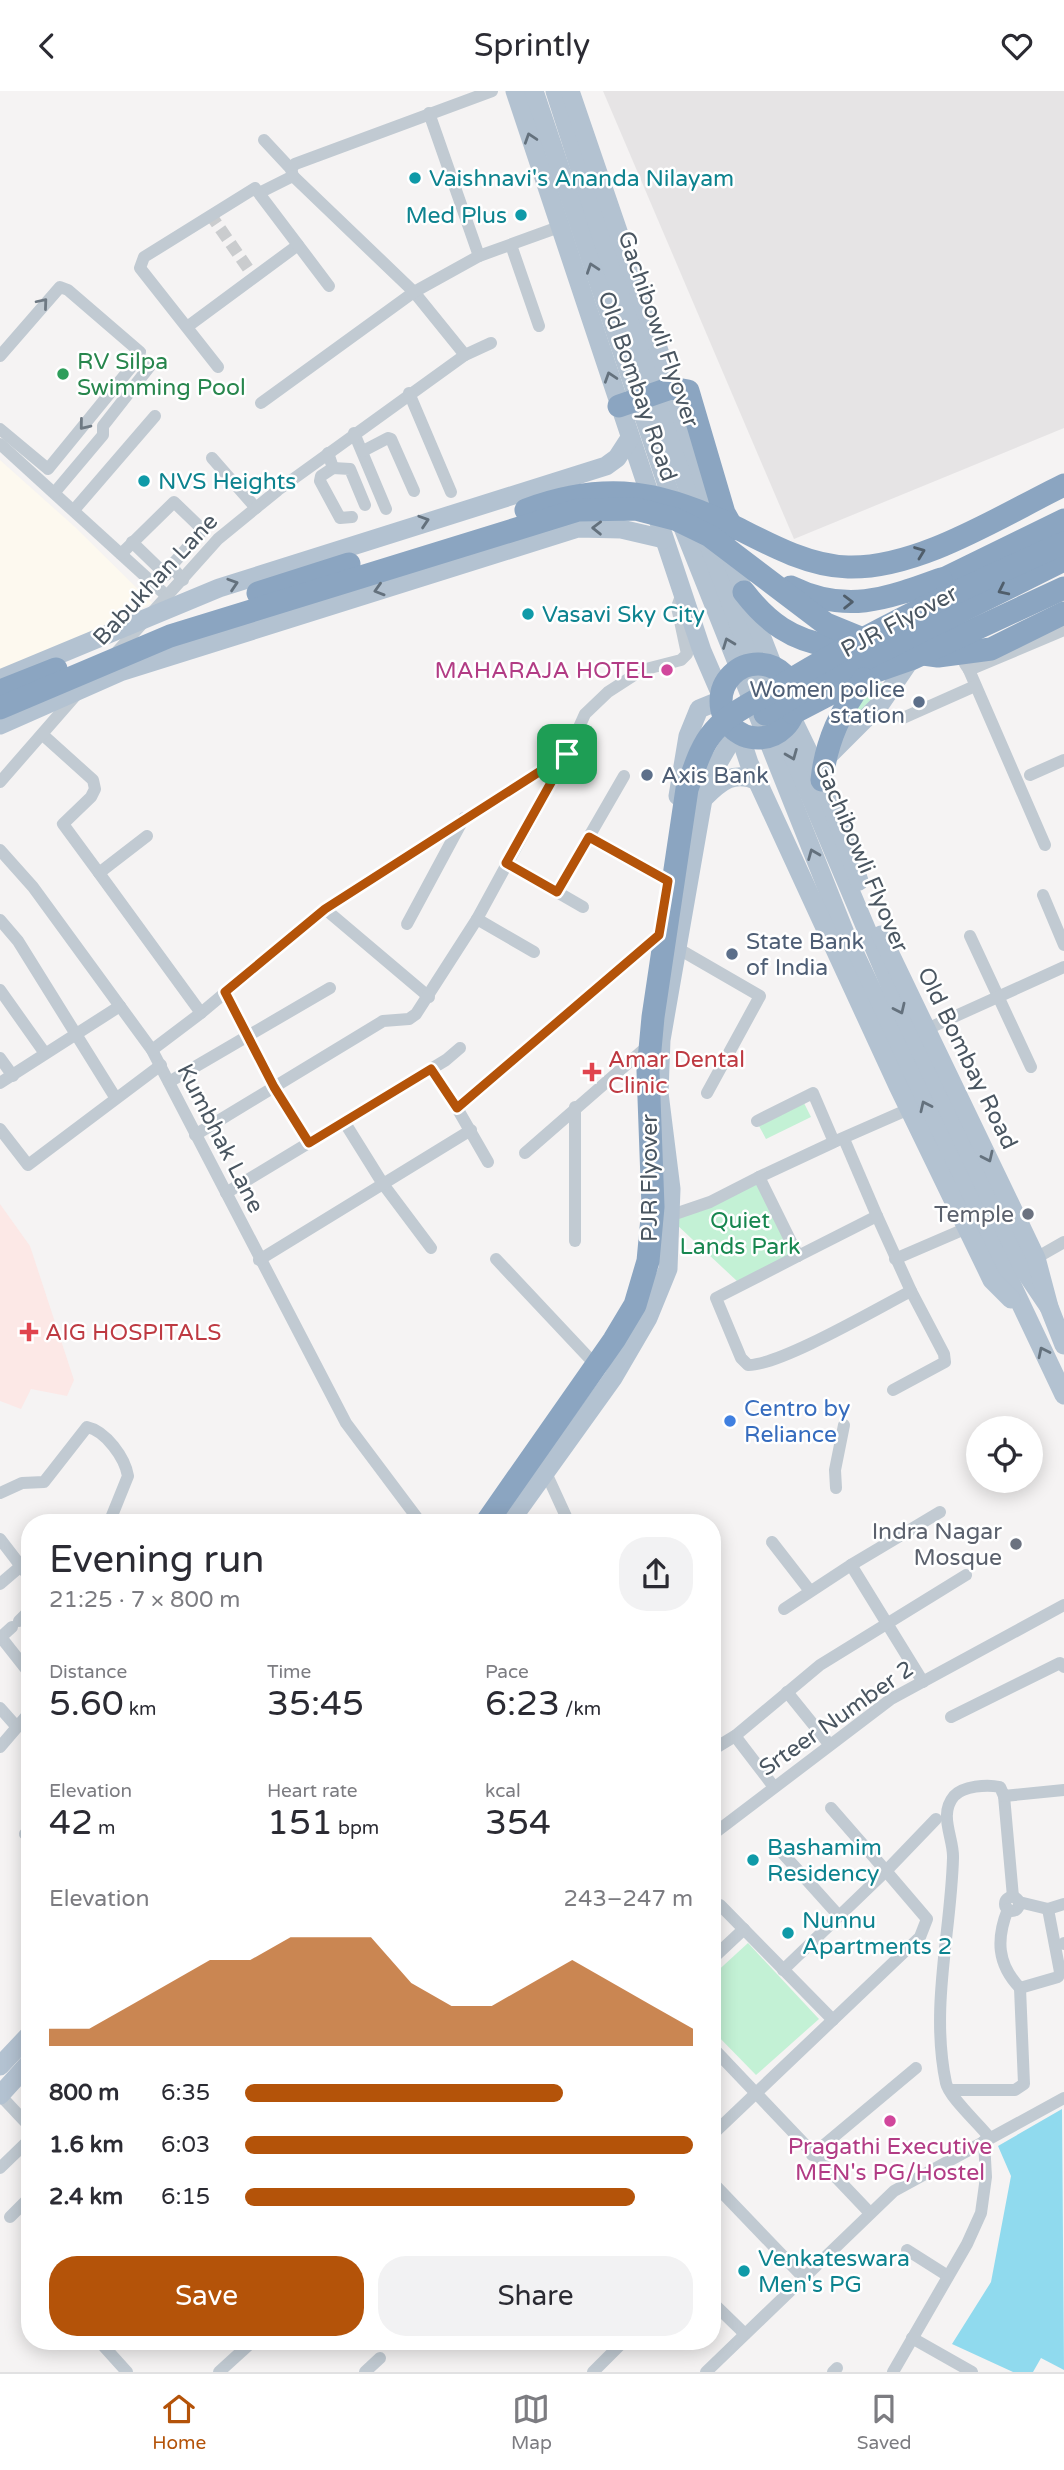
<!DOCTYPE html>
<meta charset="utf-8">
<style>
body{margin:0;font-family:"Varela Round",sans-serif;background:#f2f2f3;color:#2b2b33;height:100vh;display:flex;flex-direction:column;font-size:26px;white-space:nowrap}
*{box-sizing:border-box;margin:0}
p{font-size:23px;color:#7c7c81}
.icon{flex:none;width:38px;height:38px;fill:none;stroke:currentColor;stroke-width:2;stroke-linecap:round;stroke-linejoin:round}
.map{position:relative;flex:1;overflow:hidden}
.drawer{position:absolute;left:21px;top:1423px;width:700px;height:836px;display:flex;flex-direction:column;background:#fff;border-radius:28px;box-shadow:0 4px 18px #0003}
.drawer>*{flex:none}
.fabs{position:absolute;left:966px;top:1325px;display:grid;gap:14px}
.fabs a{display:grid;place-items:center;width:77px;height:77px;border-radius:50%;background:#fff;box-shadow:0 4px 18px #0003;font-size:35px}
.pin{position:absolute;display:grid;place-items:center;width:60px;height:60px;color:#fff;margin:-30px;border-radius:14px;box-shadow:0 4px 10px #0006}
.round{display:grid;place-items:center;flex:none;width:74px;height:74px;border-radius:28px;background:#f2f2f3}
.summary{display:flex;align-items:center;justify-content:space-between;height:119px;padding:0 28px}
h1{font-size:38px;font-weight:600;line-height:52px}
.metrics{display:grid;grid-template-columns:repeat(3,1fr);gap:10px;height:119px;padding:7px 28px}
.metrics div{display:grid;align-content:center}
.metrics b{font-size:35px;font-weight:600}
.metrics small{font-size:19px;font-weight:400}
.metrics p{font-size:19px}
.chart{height:196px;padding:14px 28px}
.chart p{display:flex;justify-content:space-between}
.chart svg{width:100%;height:126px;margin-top:7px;fill:#b45309;opacity:.7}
.cta{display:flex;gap:14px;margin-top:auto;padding:14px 28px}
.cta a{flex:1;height:80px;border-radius:28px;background:#b45309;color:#fff;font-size:28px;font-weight:600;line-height:80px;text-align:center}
.cta a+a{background:#f2f2f3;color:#2b2b33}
ul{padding:0 28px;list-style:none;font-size:23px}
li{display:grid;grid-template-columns:112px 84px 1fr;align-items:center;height:52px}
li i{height:18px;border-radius:9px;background:#b45309}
header{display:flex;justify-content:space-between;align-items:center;height:91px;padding:0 28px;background:#fff;font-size:32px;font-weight:600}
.dock{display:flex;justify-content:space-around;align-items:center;height:98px;border-top:2px solid #e1e1e2;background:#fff;font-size:19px;color:#7c7c81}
.dock a{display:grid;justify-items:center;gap:4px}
.dock .active{color:#b45309}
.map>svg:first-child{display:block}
.commercial{fill:#fdf9ef}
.education{fill:#e6e4e5}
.medical{fill:#fce8e6}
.green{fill:#c3f1d5}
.water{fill:#90daee}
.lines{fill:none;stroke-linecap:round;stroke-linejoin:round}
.minor-tunnel{stroke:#caccce;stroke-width:12;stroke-dasharray:12 6;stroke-linecap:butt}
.minor{stroke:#c1cad2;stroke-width:12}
.primary{stroke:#b3c2d1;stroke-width:19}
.motorway{stroke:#8ba5c1;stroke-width:23}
.oneway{stroke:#64717d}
.oneway2{stroke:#6e7983}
.oneway3{stroke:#505e6b}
.route-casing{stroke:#fff;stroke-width:14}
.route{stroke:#b45309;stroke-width:9}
.culture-dot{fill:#0f9aa8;stroke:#fff;stroke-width:2.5}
.leisure-dot{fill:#2e9e5b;stroke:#fff;stroke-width:2.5}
.hotel-dot{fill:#d1479c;stroke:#fff;stroke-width:2.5}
.service-dot{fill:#5c6f8a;stroke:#fff;stroke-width:2.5}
.health-dot{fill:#e0444e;stroke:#fff;stroke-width:2.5}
.worship-dot{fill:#6b7280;stroke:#fff;stroke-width:2.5}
.shop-dot{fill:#3f7fe0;stroke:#fff;stroke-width:2.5}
.labels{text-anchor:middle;stroke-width:5;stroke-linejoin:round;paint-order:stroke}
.culture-label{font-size:23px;fill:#0d838f;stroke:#fff;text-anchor:start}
.street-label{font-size:23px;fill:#4a5661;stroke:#fff}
.leisure-label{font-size:23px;fill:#27864d;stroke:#fff;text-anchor:start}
.hotel-label{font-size:23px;fill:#b23c85;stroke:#fff;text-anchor:end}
.service-label{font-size:23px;fill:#4e5e75;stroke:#fff;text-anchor:start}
.health-label{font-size:23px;fill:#be3a42;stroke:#fff;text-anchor:start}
.worship-label{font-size:23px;fill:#5b616d;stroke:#fff;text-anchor:end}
.park-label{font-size:23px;fill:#17864f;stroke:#fff}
.shop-label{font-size:23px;fill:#366cbe;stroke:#fff;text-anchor:start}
</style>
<header><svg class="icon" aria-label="back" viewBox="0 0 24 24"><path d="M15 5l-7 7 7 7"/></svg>Sprintly<svg class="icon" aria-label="heart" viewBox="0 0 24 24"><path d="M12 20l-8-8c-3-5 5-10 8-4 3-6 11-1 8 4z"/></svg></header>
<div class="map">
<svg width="1064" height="2281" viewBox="0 0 1064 2281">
<rect width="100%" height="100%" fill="#f5f3f3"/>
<path class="commercial" d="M0,369L75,436L152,512L78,551L0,578Z"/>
<path class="education" d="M603,0H1064V337L794,448Z"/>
<path class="medical" d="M0,1113L30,1155L74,1289L67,1305L31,1298L21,1318L0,1310Z"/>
<g class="green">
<path d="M880,592L891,597L840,637L866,601Z"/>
<path d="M804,1012L811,1026L766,1048L759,1035Z"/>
<path d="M757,1093L792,1163L738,1191L676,1133L677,1128Z"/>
<path d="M748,1852L819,1928L756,1984L712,1939V1885Z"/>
</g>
<path class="water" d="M1062,2018L1064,2279L1041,2267L1033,2281H1013L952,2253L991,2191L1011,2085L998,2055Z"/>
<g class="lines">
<path class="minor-tunnel" d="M210,123L254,186"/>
<g class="minor">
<path d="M429,22L479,165"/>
<path d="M264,49L291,78L293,85L414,201L465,264L491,252"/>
<path d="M291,78L295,73L492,0"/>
<path d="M261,101L293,85"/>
<path d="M511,154L539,235"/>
<path d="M187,236L298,154"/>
<path d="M0,265L60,196L68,199L140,261L137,269L48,378L0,338"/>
<path d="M218,276L140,177L144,166L255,97L329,195"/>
<path d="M409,302L451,401"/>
<path d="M261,312L414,201L479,165L559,136"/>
<path d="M354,342L386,418"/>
<path d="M0,353L168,506"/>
<path d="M363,360L388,347L391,348L414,400"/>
<path d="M328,362L333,377L321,385L320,390L340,427L352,426"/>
<path d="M212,367L256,417"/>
<path d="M333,377L350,378L365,414"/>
<path d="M55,401L103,344V335L150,275"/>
<path d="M74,419L155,325"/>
<path d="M132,451L166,484"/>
<path d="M121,463L174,411L203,439L171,475L183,489"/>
<path d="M115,563L218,448L278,399L465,264"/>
<path d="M965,573L969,579L1064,539"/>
<path d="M969,579L1045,754"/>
<path d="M903,627L975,595"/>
<path d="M43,644L93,689L95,698L91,706L63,733L99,782L147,745"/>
<path d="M1030,684L1064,669"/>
<path d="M0,691L76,604"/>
<path d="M589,746L668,790"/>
<path d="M0,759L33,796L152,959L346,1332L421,1432"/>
<path d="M506,772L557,801L624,685"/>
<path d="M99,782L201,922"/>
<path d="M557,801L583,816"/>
<path d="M1043,804L1064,854"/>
<path d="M325,818L429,906"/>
<path d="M477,828L534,861"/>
<path d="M0,829L18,850L115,1006"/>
<path d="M407,833L464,727"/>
<path d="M970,845L1031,976"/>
<path d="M677,857L760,905L707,1002"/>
<path d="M0,899L44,961"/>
<path d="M225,901L274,996L309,1052"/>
<path d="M927,938L1064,876"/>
<path d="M152,959L201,922L325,818L567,663"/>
<path d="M0,967L13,985"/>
<path d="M431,978L457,1017"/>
<path d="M169,991L330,897"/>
<path d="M0,992L120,915"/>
<path d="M575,1016V1150"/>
<path d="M757,1030L813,1002L834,1051L759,1086L798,1165L877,1125L911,1200L944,1263L945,1271L893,1299"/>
<path d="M345,1032L383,1093L431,1157"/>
<path d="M0,1038L28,1074L161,974"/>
<path d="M195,1044L383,930L409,928L416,923L477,828L567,663L585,623L608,601L642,579L681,569L687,563L677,516L682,502"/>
<path d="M844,1048L877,1125"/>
<path d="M836,1050L909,1018"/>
<path d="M525,1062L642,960"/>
<path d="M488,1071L457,1017L659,844"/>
<path d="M226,1102L446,969L460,957"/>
<path d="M666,1126L710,1111L759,1086"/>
<path d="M798,1165L716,1207L741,1267L748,1274C779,1275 878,1217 911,1200"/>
<path d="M1036,1167L1064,1151"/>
<path d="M496,1168L590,1268"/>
<path d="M895,1168L967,1137"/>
<path d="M259,1169L471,1039"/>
<path d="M547,1384L569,1432"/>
<path d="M836,1397L835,1379L844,1334"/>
<path d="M0,1402L22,1392L44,1391L87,1336C106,1340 125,1367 128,1385L109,1432"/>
<path d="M0,1448L30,1487"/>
<path d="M772,1451L810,1500"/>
<path d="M851,1474L940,1421"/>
<path d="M0,1493L21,1475"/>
<path d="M784,1518L851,1474L923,1591"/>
<path d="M19,1530L30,1519"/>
<path d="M0,1545L30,1583"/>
<path d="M1,1546L12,1536"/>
<path d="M787,1601L829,1653"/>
<path d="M0,1617L16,1635"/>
<path d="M951,1626L1060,1572L1064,1576"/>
<path d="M735,1645L774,1696"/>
<path d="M0,1656L30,1621"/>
<path d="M712,1659L735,1645L820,1574L966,1484"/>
<path d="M1004,1705L1013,1806"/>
<path d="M25,1743L30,1739"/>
<path d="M712,1744L891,1608L1064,1514"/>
<path d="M777,1756L839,1825"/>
<circle cx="1012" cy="1813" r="7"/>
<path d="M1019,1811L1048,1818"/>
<path d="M720,1814L833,1929"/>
<path d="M1008,1818C996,1848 997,1873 1020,1897"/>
<path d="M1064,1852V1853"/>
<path d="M712,1868L744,1838"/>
<path d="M783,1879L886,1780L831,1717"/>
<path d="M712,1956L870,2122"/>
<path d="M950,1999H1015L1024,1993L1020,1897L1058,1886L1060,1881L1048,1818L1064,1813"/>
<path d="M0,2004L30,2036"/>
<path d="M712,2044L920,1846L927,1828L886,1780L936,1728"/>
<path d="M989,2046C979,2033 949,2006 946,1992C930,1917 951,1841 953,1767C954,1747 938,1724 954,1705C963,1695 987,1693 1000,1696L1004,1705L1064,1699"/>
<path d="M812,2064L916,1977"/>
<path d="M0,2077L30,2048"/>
<path d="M712,2091L804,2187"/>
<path d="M10,2126L30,2106"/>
<path d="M907,2159L948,2185"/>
<path d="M712,2211L745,2243"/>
<path d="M912,2247L972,2281"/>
<path d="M99,2250L127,2281"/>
<path d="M219,2281L253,2250"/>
<path d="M365,2281L380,2267"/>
<path d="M593,2281L624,2250"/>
<path d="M706,2281L894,2100L1064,2007"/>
<path d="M833,2281L837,2277"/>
<path d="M893,2281L967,2153L981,2122L986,2086L984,2050"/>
</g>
<g class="primary">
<path d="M515,0L702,560L721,604"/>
<path d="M534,0L672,409L845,842L1064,1304"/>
<path d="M555,0L604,153L692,410L751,565L895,906L1024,1179L1049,1216"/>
<path d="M570,0L709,406"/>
<path d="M726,454L774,578"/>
<path d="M0,588L219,497L606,375L617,367L630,347"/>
<path d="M791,625L822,689L859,790"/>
<path d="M0,634L120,581L578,437L621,438L664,448"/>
<path d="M739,642L749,672L898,995L992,1189L1011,1208"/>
<path d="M827,666L881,612L911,568"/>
<path d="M678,705L688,645L699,618L721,609"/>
<path d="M704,707C721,690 734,679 758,690"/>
<path d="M881,844L1036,1167L1049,1216L1064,1254"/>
<path d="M509,1432L613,1287L648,1227L668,1178L671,1098L659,1002L661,949L703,708L711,684L737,640"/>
<path d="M0,1975L30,1943"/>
<path d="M0,2004L30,1971"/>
</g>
<g class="motorway">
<path d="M619,315L671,297L688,300L724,422L733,438"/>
<path d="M526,419C607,389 662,400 739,438C772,455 810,475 848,476C919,478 1002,424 1064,394"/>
<path d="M929,495L1064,429"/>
<path d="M791,496C846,523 886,508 941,488"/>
<path d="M744,501C768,532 792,549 830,555"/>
<path d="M258,502L349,473"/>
<circle cx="758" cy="610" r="37"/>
<path d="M0,600L56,578"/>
<path d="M0,617L170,545L578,419L636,418L675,428L710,445L826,533L887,558L938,565L991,558L1064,522"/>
<path d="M793,622L868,583L911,568L1064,497"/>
<path d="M765,623L807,597L1064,469"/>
<path d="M822,689C826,650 841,619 864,588"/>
<path d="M486,1432L614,1249L635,1214L648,1170L653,1116L648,980L653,926L687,698C694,679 700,656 714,640C730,621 758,609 779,596C870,540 967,495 1064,452"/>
</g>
</g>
<defs><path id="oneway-chevron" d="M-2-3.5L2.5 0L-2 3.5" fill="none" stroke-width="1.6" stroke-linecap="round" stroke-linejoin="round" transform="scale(1.75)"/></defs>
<g class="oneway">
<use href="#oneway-chevron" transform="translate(530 47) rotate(-108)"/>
<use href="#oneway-chevron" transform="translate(592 177) rotate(-109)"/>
<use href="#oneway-chevron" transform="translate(610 286) rotate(-108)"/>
<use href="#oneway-chevron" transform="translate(424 430) rotate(-18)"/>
<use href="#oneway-chevron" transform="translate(597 437) rotate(-179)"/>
<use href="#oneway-chevron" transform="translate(233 493) rotate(-18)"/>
<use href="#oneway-chevron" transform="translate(379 499) rotate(163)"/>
<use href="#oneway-chevron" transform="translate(728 552) rotate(-111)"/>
<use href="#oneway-chevron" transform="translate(792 664) rotate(68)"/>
<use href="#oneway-chevron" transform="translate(813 763) rotate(-112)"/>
<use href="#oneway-chevron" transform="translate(900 918) rotate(65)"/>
<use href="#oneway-chevron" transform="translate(925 1015) rotate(-115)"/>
<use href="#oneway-chevron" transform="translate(988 1066) rotate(65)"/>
<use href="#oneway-chevron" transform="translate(1043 1261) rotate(-116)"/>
</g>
<g class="oneway2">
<use href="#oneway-chevron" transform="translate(43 212) rotate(-50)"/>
<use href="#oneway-chevron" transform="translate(84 334) rotate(129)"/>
</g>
<g class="oneway3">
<use href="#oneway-chevron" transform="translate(920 461) rotate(-21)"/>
<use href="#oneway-chevron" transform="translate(1003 499) rotate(154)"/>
<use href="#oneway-chevron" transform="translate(848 511) rotate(-1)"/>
</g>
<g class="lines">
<defs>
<path id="route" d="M567,663L506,772L557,801L589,746L668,790L659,844L457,1017L431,978L309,1052L274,996L225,901L325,818Z"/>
</defs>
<use href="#route" class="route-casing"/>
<use href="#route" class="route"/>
</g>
<g class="culture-dot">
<circle cx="415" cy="87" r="7"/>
<circle cx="521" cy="124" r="7"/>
<circle cx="144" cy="390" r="7"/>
<circle cx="528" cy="523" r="7"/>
<circle cx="753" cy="1769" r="7"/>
<circle cx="788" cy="1842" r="7"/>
<circle cx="744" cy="2180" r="7"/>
</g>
<circle class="leisure-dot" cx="63" cy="283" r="7"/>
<g class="hotel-dot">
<circle cx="667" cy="579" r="7"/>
<circle cx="890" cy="2030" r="7"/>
</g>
<g class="service-dot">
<circle cx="919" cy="611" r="7"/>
<circle cx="647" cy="684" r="7"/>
<circle cx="732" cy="863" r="7"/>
</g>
<g class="health-dot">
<path d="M588.5 970.5h7v7h7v7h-7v7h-7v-7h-7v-7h7z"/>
<path d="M25.5 1230.5h7v7h7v7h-7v7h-7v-7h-7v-7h7z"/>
</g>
<g class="worship-dot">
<circle cx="1028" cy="1123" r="7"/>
<circle cx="1016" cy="1453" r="7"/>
</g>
<circle class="shop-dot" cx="730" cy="1330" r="7"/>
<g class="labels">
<g class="culture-label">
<text x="429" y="95">Vaishnavi's Ananda Nilayam</text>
<text x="507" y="132" text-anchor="end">Med Plus</text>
<text x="158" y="398">NVS Heights</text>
<text x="542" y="531">Vasavi Sky City</text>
<text x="767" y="1764">Bashamim<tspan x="767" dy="26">Residency</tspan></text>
<text x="802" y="1837">Nunnu<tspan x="802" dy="26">Apartments 2</tspan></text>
<text x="758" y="2175">Venkateswara<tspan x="758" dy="26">Men's PG</tspan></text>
</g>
<g class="street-label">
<text transform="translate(659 238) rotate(71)" y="8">Gachibowli Flyover</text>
<text transform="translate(638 295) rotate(71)" y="8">Old Bombay Road</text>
<text transform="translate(155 488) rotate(-47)" y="8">Babukhan Lane</text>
<text transform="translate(899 530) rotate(-28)" y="8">PJR Flyover</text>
<text transform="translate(862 765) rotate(67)" y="8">Gachibowli Flyover</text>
<text transform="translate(968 967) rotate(64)" y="8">Old Bombay Road</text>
<text transform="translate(221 1047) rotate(63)" y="8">Kumbhak Lane</text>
<text transform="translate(649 1087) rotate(-90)" y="8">PJR Flyover</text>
<text transform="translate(836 1627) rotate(-35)" y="8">Srteer Number 2</text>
</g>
<g class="leisure-label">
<text x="77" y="278">RV Silpa<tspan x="77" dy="26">Swimming Pool</tspan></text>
</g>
<g class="hotel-label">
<text x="653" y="587">MAHARAJA HOTEL</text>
<text x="890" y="2063" text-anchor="middle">Pragathi Executive<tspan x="890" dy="26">MEN's PG/Hostel</tspan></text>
</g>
<g class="service-label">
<text x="905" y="606" text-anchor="end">Women police<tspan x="905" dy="26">station</tspan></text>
<text x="661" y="692">Axis Bank</text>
<text x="746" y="858">State Bank<tspan x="746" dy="26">of India</tspan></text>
</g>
<g class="health-label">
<text x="608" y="976">Amar Dental<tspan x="608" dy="26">Clinic</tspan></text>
<text x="45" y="1249">AIG HOSPITALS</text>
</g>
<g class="worship-label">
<text x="1014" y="1131">Temple</text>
<text x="1002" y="1448">Indra Nagar<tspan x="1002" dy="26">Mosque</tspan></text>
</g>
<g class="park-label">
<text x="740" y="1137">Quiet<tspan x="740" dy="26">Lands Park</tspan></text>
</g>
<g class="shop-label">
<text x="744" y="1325">Centro by<tspan x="744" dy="26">Reliance</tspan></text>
</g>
</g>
</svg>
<div class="fabs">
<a><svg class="icon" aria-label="locate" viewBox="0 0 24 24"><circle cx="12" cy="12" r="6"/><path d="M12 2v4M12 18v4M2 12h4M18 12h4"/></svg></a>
</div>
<div class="pin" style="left:567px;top:663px;background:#1e9e55"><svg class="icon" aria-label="arrive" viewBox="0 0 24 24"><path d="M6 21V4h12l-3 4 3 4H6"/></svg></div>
<section class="drawer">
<div class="summary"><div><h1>Evening run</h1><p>21:25 · 7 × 800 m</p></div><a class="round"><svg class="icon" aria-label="share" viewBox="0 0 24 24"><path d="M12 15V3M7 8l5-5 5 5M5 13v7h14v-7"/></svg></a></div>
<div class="metrics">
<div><p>Distance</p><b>5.60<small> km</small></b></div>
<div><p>Time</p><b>35:45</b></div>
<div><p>Pace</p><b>6:23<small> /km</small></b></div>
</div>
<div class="metrics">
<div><p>Elevation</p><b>42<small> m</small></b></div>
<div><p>Heart rate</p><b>151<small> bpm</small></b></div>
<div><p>kcal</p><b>354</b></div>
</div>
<div class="chart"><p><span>Elevation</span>243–247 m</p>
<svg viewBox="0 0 160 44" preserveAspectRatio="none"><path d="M0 44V38L10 38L20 30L30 22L40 14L50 14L60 6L70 6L80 6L90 22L100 30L110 30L120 22L130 14L140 22L150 30L160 38V44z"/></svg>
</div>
<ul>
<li><b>800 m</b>6:35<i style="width:71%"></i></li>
<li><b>1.6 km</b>6:03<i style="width:100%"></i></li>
<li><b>2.4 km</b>6:15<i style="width:87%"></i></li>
</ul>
<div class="cta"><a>Save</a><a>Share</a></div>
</section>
</div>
<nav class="dock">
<a class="active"><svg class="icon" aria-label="home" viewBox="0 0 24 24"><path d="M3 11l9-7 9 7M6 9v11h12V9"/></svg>Home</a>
<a><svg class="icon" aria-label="map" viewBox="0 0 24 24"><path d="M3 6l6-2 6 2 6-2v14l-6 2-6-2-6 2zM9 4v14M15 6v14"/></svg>Map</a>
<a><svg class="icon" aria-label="saved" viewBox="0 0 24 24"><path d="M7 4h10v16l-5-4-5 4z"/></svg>Saved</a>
</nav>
